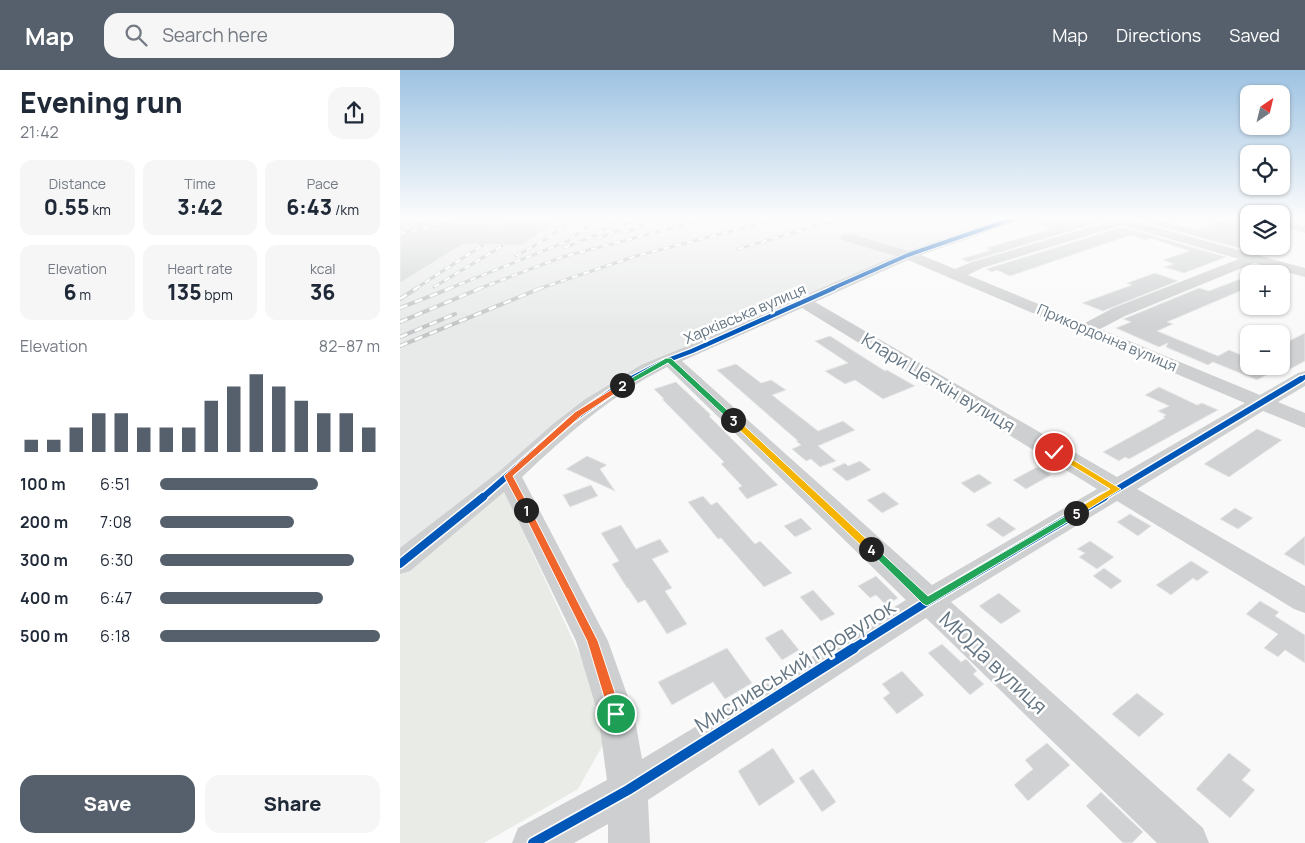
<!DOCTYPE html>
<meta charset="utf-8">
<style>
body{margin:0;font-family:Manrope,sans-serif;background:#f6f6f7;color:#1f2937;height:100vh;display:flex;flex-direction:column;font-size:19px;white-space:nowrap}
*{box-sizing:border-box;margin:0}
p{font-size:16px;color:#747a83}
.icon{flex:none;width:28px;height:28px;fill:none;stroke:currentColor;stroke-width:2;stroke-linecap:round;stroke-linejoin:round}
.map{position:relative;flex:1;overflow:hidden}
.sheet{display:flex;flex-direction:column;background:#fff;width:400px}
.sheet>*{flex:none}
.needle{width:32px;rotate:35deg}
.controls{position:absolute;left:840px;top:15px;display:grid;gap:10px}
.controls a{display:grid;place-items:center;width:50px;height:50px;border-radius:10px;background:#fff;box-shadow:0 1px 4px #0004;font-size:25px}
.pin{position:absolute;display:grid;place-items:center;width:42px;height:42px;color:#fff;margin:-21px;border:2px solid #fff;border-radius:50%;box-shadow:0 1px 5px #0007}
.km{position:absolute;width:25px;height:25px;margin:-12px;border-radius:50%;background:#222;color:#fff;font-size:14px;line-height:25px;text-align:center}
.round{display:grid;place-items:center;flex:none;width:52px;height:52px;border-radius:15px;background:#f6f6f7}
.headline{display:flex;align-items:center;justify-content:space-between;height:85px;padding:0 20px}
h1{font-size:28px;font-weight:800;line-height:38px}
.stats{display:grid;grid-template-columns:repeat(3,1fr);gap:8px;height:85px;padding:5px 20px}
.stats div{display:grid;align-content:center;border-radius:12px;background:#f6f6f7;text-align:center}
.stats b{font-size:21px;font-weight:800}
.stats small{font-size:14px;font-weight:400}
.stats p{font-size:14px}
.chart{height:140px;padding:10px 20px}
.chart p{display:flex;justify-content:space-between}
.chart svg{width:100%;height:90px;margin-top:5px;stroke:#56606c;stroke-width:6}
.button{display:flex;gap:10px;margin-top:auto;padding:10px 20px}
.button a{flex:1;height:58px;border-radius:15px;background:#56606c;color:#fff;font-size:20px;font-weight:800;line-height:58px;text-align:center}
.button a+a{background:#f6f6f7;color:#1f2937}
ul{padding:0 20px;list-style:none;font-size:16px}
li{display:grid;grid-template-columns:80px 60px 1fr;align-items:center;height:38px}
li i{height:12px;border-radius:6px;background:#56606c}
header{display:flex;align-items:center;gap:30px;box-sizing:border-box;height:70px;padding:0 25px;background:#56606c;color:#fff}
header strong{font-size:24px}
nav{display:flex;gap:28px;margin-inline-start:auto;font-size:18px}
.search{width:350px;height:45px;background:#f6f6f7;display:flex;align-items:center;gap:12px;box-sizing:border-box;padding:0 18px;border-radius:15px;color:#747a83;font-size:19px}
main{display:flex;flex:1;min-height:0}
.map>svg:first-child{display:block}
.built{fill:#e8e9e9}
.green{fill:#e8ebe6}
.building{fill:#d0d2d3;stroke:#e8e8e8}
.lines{fill:none;stroke-linecap:round;stroke-linejoin:round}
.minor{fill:#cecfd0;fill-rule:evenodd}
.rail-far1-casing{stroke:#c3c5c6;stroke-width:3}
.rail-casing{stroke:#c3c5c6;stroke-width:4}
.rail-far1{stroke:#fff;stroke-width:2;stroke-dasharray:6;stroke-linecap:butt}
.rail{stroke:#fff;stroke-width:2.5;stroke-dasharray:8;stroke-linecap:butt}
.cycleway-far4-casing{stroke:#fff;stroke-width:5.5}
.cycleway-far3-casing{stroke:#fff;stroke-width:7}
.cycleway-far2-casing{stroke:#fff;stroke-width:9}
.cycleway-far1-casing{stroke:#fff;stroke-width:11}
.cycleway-casing{stroke:#fff;stroke-width:13}
.cycleway-far4{stroke:#0057b8;stroke-width:4}
.cycleway-far3{stroke:#0057b8;stroke-width:4.5}
.cycleway-far2{stroke:#0057b8;stroke-width:6}
.cycleway-far1{stroke:#0057b8;stroke-width:8}
.cycleway{stroke:#0057b8;stroke-width:10}
.split-1{fill:#f0652b;stroke:#fff}
.split-2{fill:#f0652b;stroke:#fff}
.split-3{fill:#22a559;stroke:#fff}
.split-4{fill:#f5b400;stroke:#fff}
.split-5{fill:#22a559;stroke:#fff}
.split-6{fill:#f5b400;stroke:#fff}
.labels{text-anchor:middle;stroke-width:5;stroke-linejoin:round;paint-order:stroke}
.far-street-label{font-size:15px;fill:#657683;stroke:#fff}
.street-label{font-size:18px;fill:#657683;stroke:#fff}
.near-street-label{font-size:21px;fill:#657683;stroke:#fff}
</style>
<header>
<strong>Map</strong>
<div class="search"><svg class="icon" aria-label="search" viewBox="0 0 24 24"><circle cx="10" cy="10" r="6"/><path d="M15 15l6 6"/></svg>Search here</div>
<nav><a>Map</a><a>Directions</a><a>Saved</a></nav>
</header>
<main>
<section class="sheet">
<div class="headline"><div><h1>Evening run</h1><p>21:42</p></div><a class="round"><svg class="icon" aria-label="share" viewBox="0 0 24 24"><path d="M12 15V3M7 8l5-5 5 5M5 13v7h14v-7"/></svg></a></div>
<div class="stats">
<div><p>Distance</p><b>0.55<small> km</small></b></div>
<div><p>Time</p><b>3:42</b></div>
<div><p>Pace</p><b>6:43<small> /km</small></b></div>
</div>
<div class="stats">
<div><p>Elevation</p><b>6<small> m</small></b></div>
<div><p>Heart rate</p><b>135<small> bpm</small></b></div>
<div><p>kcal</p><b>36</b></div>
</div>
<div class="chart"><p><span>Elevation</span>82–87 m</p>
<svg viewBox="0 0 160 44" preserveAspectRatio="none"><path d="M5 44V38M15 44V38M25 44V32M35 44V25M45 44V25M55 44V32M65 44V32M75 44V32M85 44V19M95 44V12M105 44V6M115 44V12M125 44V19M135 44V25M145 44V25M155 44V32"/></svg>
</div>
<ul>
<li><b>100 m</b>6:51<i style="width:72%"></i></li>
<li><b>200 m</b>7:08<i style="width:61%"></i></li>
<li><b>300 m</b>6:30<i style="width:88%"></i></li>
<li><b>400 m</b>6:47<i style="width:74%"></i></li>
<li><b>500 m</b>6:18<i style="width:100%"></i></li>
</ul>
<div class="button"><a>Save</a><a>Share</a></div>
</section>
<div class="map">
<svg width="905" height="773" viewBox="0 0 905 773">
<rect width="100%" height="100%" fill="#f9f9f9"/>
<path class="built" d="M0,148H608L565,162L288,279L97,406L0,483Z"/>
<g class="green">
<path d="M544,148H596C578,158 562,154 544,148Z"/>
<path d="M97,406L213,657L178,719L84,773H0V483Z"/>
</g>
<g class="building">
<path d="M25,148H50L42,152L98,154L108,148H161L122,175L63,174L0,213V162Z"/>
<path d="M626,148H696L704,151L568,192L561,189L591,180L586,178L649,160L644,159L648,158L626,150Z"/>
<path d="M752,148L796,160L832,148L849,149V179L846,180L740,151Z"/>
<path d="M722,157L826,187L784,203L764,197L774,194L763,190L790,181L750,168L746,170L731,165L610,206L597,200L592,202L586,199Z"/>
<path d="M755,203L778,211L703,241L682,233L732,215L727,213Z"/>
<path d="M843,208L847,218L767,252L773,254L757,261L818,286L829,280L849,288V296H871L878,299L857,310L813,292L808,295L766,277L768,273L759,277L716,258L731,252L723,249L726,248L799,218L809,221Z"/>
<path d="M905,263V291L881,304V275Z"/>
<path d="M430,266L485,301L487,300L515,316L483,329L455,310L445,314L425,301L448,293L415,271Z"/>
<path d="M336,294L361,313L371,310L386,320L372,325L418,361L443,351L455,360L418,376L436,391L420,397L411,389L406,391L392,379L401,375L396,371H398L317,300Z"/>
<path d="M276,312L311,345L309,346L378,415L347,429L338,418L342,416L321,394L324,392L262,329H264L254,319Z"/>
<path d="M759,317L797,335L802,333L818,340L729,389L725,387L719,391L703,382L765,348L763,347L766,345L758,341L769,336L745,325Z"/>
<path d="M857,359L882,370L829,407L804,394Z"/>
<path d="M187,386L207,395L200,399L215,421L166,399Z"/>
<path d="M460,391L471,400L447,411L432,399L445,393L448,396Z"/>
<path d="M637,397L651,405L626,419L613,410Z"/>
<path d="M579,404L592,413L574,423L561,413Z"/>
<path d="M191,415L198,426L170,437L163,425Z"/>
<path d="M484,422L499,434L482,443L467,430Z"/>
<path d="M303,426L311,435L317,432L355,474L360,471L392,503L364,517L321,468L318,469L288,432Z"/>
<path d="M835,438L853,448L838,459L820,449Z"/>
<path d="M730,444L751,456L738,466L717,452Z"/>
<path d="M599,447L616,459L603,467L586,455Z"/>
<path d="M401,448L412,459L395,467L384,456Z"/>
<path d="M221,455L236,479L260,469L269,482L252,489L272,518L265,521L287,554L267,564L245,530L238,533L228,518H227L212,494L219,491L201,463Z"/>
<path d="M905,466V496L884,484Z"/>
<path d="M690,471L714,487L697,499L679,487L685,483L677,479Z"/>
<path d="M791,491L809,502L797,511L793,508L771,525L756,515Z"/>
<path d="M704,498L722,511L711,519L693,506Z"/>
<path d="M476,506L498,528L486,535L476,525L470,528L458,516Z"/>
<path d="M413,520L435,544L421,551L400,527Z"/>
<path d="M599,523L621,541L601,554L579,536Z"/>
<path d="M860,531L879,542L875,546L905,565V593L885,580L878,587L864,578L878,564L846,544Z"/>
<path d="M382,559L399,580L382,590L365,568Z"/>
<path d="M542,574L561,592L566,589L577,601L573,604L584,614L570,625L528,583Z"/>
<path d="M327,578L352,613L325,629L313,612L272,635L258,612Z"/>
<path d="M502,601L524,625L497,644L483,628L490,623L482,614Z"/>
<path d="M737,623L764,644L739,667L712,644Z"/>
<path d="M647,673L670,695L628,731L614,715L633,699L625,690Z"/>
<path d="M373,678L395,712L359,736L338,701Z"/>
<path d="M829,683L851,700L842,710L855,720L830,748L796,719Z"/>
<path d="M413,699L436,732L422,742L399,708Z"/>
<path d="M701,722L743,762L732,773H723L686,736Z"/>
</g>
<g class="lines">
<g class="minor">
<path d="M8,148H23L0,160V151Z"/>
<path d="M604,148H621L619,151L521,185L555,199L572,192L708,152L703,148H731L733,151L905,198V207L854,193L725,246L700,259L860,325L898,303L905,301V316L878,332L905,343V358L863,341L737,419L905,516V543L894,539L717,431L551,532L803,758L809,773H757L526,548L248,730L250,773H208V754L174,773H112L118,758L207,710L198,644L176,571L104,422L10,501L0,504V478L101,400L153,354L184,330L241,295L285,277L495,186L442,170L440,167L442,164H452L508,181ZM722,155L839,189L713,238L685,253L568,205L582,198ZM508,190L550,208L845,333L717,407L415,232ZM402,238L697,419L532,515L282,291ZM267,297L506,530L242,689L234,644L208,571L122,407C167,365 211,325 267,297Z"/>
<path d="M881,149L905,155V163L881,157Z"/>
</g>
<defs>
<g id="rail-far1">
<path d="M255,154L277,148"/>
<path d="M223,163L239,157L252,148"/>
<path d="M0,164L61,148"/>
<path d="M197,169L219,160L233,148"/>
<path d="M164,178L198,164L218,148"/>
<path d="M338,179L442,148"/>
<path d="M116,186L146,169L175,148"/>
<path d="M34,217L102,176"/>
<path d="M15,219L83,175"/>
<path d="M48,219L168,171L198,148"/>
<path d="M78,219L162,187L311,148"/>
<path d="M138,219L236,186L382,148"/>
</g>
<g id="rail">
<path d="M0,229L17,218"/>
<path d="M0,238L51,218"/>
<path d="M0,252L81,218"/>
<path d="M0,267L55,244"/>
<path d="M0,276L141,218"/>
</g>
</defs>
<use href="#rail-far1" class="rail-far1-casing"/>
<use href="#rail" class="rail-casing"/>
<use href="#rail-far1" class="rail-far1"/>
<use href="#rail" class="rail"/>
<defs>
<path id="cycleway-far4" d="M431,219L508,185L615,148"/>
<g id="cycleway-far3">
<path d="M228,310L263,292L292,281L434,218"/>
<path d="M899,310L905,307"/>
</g>
<g id="cycleway-far2">
<path d="M82,428L170,351L230,309"/>
<path d="M702,428L901,309"/>
</g>
<g id="cycleway-far1">
<path d="M0,494L83,427"/>
<path d="M452,579L527,532L704,427"/>
</g>
<path id="cycleway" d="M133,773L228,720L454,578"/>
</defs>
<use href="#cycleway-far4" class="cycleway-far4-casing"/>
<use href="#cycleway-far3" class="cycleway-far3-casing"/>
<use href="#cycleway-far2" class="cycleway-far2-casing"/>
<use href="#cycleway-far1" class="cycleway-far1-casing"/>
<use href="#cycleway" class="cycleway-casing"/>
<use href="#cycleway-far4" class="cycleway-far4"/>
<use href="#cycleway-far3" class="cycleway-far3"/>
<use href="#cycleway-far2" class="cycleway-far2"/>
<use href="#cycleway-far1" class="cycleway-far1"/>
<use href="#cycleway" class="cycleway"/>
</g>
<linearGradient id="sky" x2="0" y2="1"><stop stop-color="#9dc2e2"/><stop offset="0.58" stop-color="#fcfcfc"/><stop offset="1" stop-color="#fcfcfc" stop-opacity="0"/></linearGradient>
<rect width="905" height="256" fill="url(#sky)"/>
<path class="split-1" d="M126,437L131,440L198,571L222,644L220,648L216,649L211,648L209,644L187,571L122,440Z"/>
<path class="split-2" d="M222,313L225,314V317L181,346L113,406L131,440L126,443L123,442L104,406L106,404L175,342Z"/>
<path class="split-3" d="M266,288H271L336,348V351H330L268,293L225,317L219,315Z"/>
<path class="split-4" d="M330,348H336L475,477V482H468L330,351Z"/>
<path class="split-5" d="M676,440L679,441V445L527,536L523,534L467,479L471,476L475,477L528,526Z"/>
<path class="split-6" d="M651,380H657L721,419L679,445H673V441L710,419L651,383Z"/>
<g class="labels">
<g class="far-street-label">
<text transform="translate(345 244) rotate(-23)" y="5">Харківська вулиця</text>
<text transform="translate(707 268) rotate(23)" y="5">Прикордонна вулиця</text>
</g>
<g class="street-label">
<text transform="translate(538 313) rotate(31)" y="6">Клари Цеткін вулиця</text>
</g>
<g class="near-street-label">
<text transform="translate(593 593) rotate(43)" y="7">МЮДа вулиця</text>
<text transform="translate(395 596) rotate(-32)" y="7">Мисливський провулок</text>
</g>
</g>
</svg>
<div class="controls">
<a><svg class="needle" viewBox="-14 -14 28 28"><path d="M0-13l5 13h-10z" fill="#e53935"/><path d="M0 13l5-13h-10z" fill="#747a83"/></svg></a>
<a><svg class="icon" aria-label="locate" viewBox="0 0 24 24"><circle cx="12" cy="12" r="6"/><path d="M12 2v4M12 18v4M2 12h4M18 12h4"/></svg></a>
<a><svg class="icon" aria-label="layers" viewBox="0 0 24 24"><path d="M12 4l9 5-9 5-9-5zM3 14l9 5 9-5"/></svg></a>
<a>+</a>
<a>−</a>
</div>
<div class="pin" style="left:216px;top:644px;background:#1e9e55"><svg class="icon" aria-label="arrive" viewBox="0 0 24 24"><path d="M6 21V4h12l-3 4 3 4H6"/></svg></div>
<div class="pin" style="left:654px;top:382px;background:#d93025"><svg class="icon" aria-label="check" viewBox="0 0 24 24"><path d="M5 12l5 5 9-10"/></svg></div>
<b class="km" style="left:126px;top:440px">1</b>
<b class="km" style="left:222px;top:315px">2</b>
<b class="km" style="left:333px;top:350px">3</b>
<b class="km" style="left:471px;top:479px">4</b>
<b class="km" style="left:676px;top:443px">5</b>
</div>
</main>
